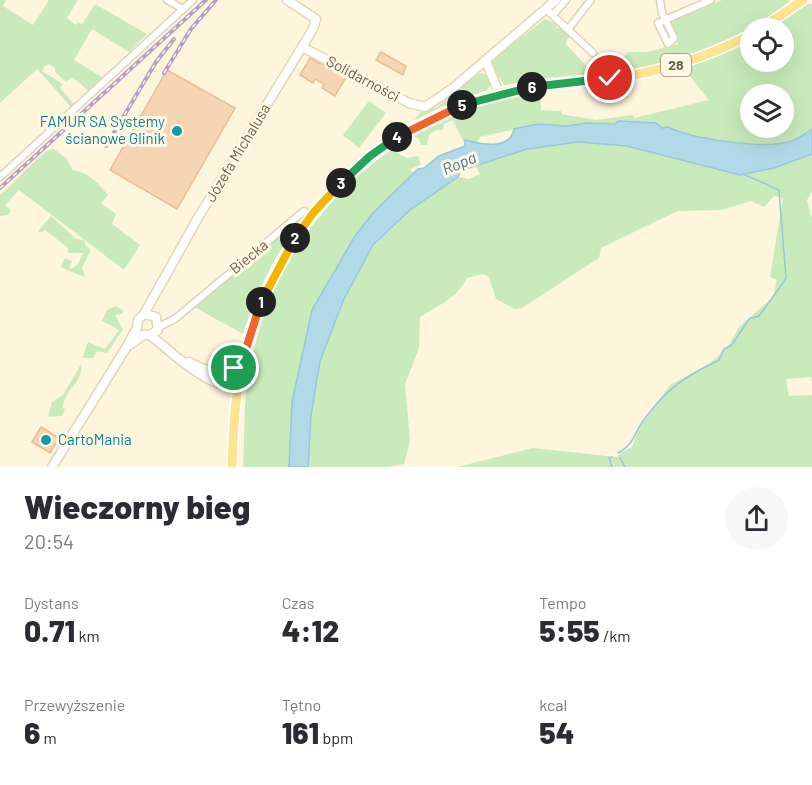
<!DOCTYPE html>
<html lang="pl">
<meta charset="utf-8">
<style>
body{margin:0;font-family:Barlow,sans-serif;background:#f7f7f7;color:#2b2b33;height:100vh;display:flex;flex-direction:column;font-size:22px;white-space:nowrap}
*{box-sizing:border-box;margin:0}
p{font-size:20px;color:#7c7c81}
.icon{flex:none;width:33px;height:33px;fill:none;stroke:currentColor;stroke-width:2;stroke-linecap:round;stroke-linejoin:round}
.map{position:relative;height:467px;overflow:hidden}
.side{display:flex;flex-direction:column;background:#fff;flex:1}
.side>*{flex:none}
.controls{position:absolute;left:740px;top:18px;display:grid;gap:12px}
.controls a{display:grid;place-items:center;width:54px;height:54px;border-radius:50%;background:#fff;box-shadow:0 6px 24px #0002;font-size:30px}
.pin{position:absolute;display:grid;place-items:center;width:51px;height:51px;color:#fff;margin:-26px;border:3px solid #fff;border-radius:50%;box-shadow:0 2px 6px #0007}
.km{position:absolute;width:30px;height:30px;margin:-15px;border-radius:50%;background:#222;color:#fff;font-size:16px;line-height:30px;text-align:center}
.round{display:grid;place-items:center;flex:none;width:63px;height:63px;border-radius:32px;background:#f7f7f7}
.headline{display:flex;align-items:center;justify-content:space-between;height:102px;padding:0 24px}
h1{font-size:33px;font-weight:800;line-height:45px}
.metrics{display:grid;grid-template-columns:repeat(3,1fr);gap:9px;height:102px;padding:6px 24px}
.metrics div{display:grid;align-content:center}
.metrics b{font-size:30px;font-weight:800}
.metrics small{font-size:16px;font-weight:400}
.metrics p{font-size:16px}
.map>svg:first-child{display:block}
.green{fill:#c9ebbc;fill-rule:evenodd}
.water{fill:#b1d9e8;stroke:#97c7da;stroke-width:1.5}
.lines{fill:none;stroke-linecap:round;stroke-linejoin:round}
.stream{stroke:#97c7da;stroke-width:1.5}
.building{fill:#f5d5b3;stroke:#e8be93;stroke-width:1.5}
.street-casing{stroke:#e2d1b9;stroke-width:9}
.secondary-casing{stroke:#e7d3b7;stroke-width:11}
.primary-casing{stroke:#fff;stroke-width:12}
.street{stroke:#fff;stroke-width:6}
.secondary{stroke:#fff;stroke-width:8}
.primary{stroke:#ffe493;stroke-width:9}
.rail-casing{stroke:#b89dc6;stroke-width:4}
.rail{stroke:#fff8e5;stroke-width:1.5;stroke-dasharray:4.5;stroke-linecap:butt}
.split-1-casing{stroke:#fff;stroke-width:12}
.split-2-casing{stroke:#fff;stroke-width:12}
.split-3-casing{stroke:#fff;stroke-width:12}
.split-4-casing{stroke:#fff;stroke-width:12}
.split-5-casing{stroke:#fff;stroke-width:12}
.split-6-casing{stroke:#fff;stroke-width:12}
.split-7-casing{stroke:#fff;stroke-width:12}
.split-1{stroke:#f0652b;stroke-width:8}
.split-2{stroke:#f5b400;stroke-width:8}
.split-3{stroke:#f5b400;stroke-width:8}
.split-4{stroke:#22a559;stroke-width:8}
.split-5{stroke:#f0652b;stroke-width:8}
.split-6{stroke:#22a559;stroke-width:8}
.split-7{stroke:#22a559;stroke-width:8}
.culture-dot{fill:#0f9aa8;stroke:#fff8e5;stroke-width:2}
.labels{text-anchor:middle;stroke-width:6;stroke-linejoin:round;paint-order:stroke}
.shield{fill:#fff8e5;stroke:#9e8b75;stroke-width:1.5}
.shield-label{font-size:14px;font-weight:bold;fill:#745c45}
.street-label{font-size:15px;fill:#745c45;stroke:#fff8e5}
.culture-label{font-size:15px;fill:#0d838f;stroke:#fff8e5;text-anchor:end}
.water-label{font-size:16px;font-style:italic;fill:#407991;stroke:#fff8e5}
</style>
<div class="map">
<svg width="812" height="467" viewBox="0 0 812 467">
<rect width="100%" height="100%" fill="#fef5dd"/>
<g class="green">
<path d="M0,0H6L3,6L33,25L49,0H78L67,18L76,25L78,22L82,24L95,4L147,34L129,52L92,29L74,60L102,77L118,66L91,93L72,77L66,82L55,72V68L49,64L45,66L42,71L63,84L60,88L76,106L73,109L37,69L0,103Z"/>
<path d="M722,0H789L791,4C734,43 671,70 601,74L629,52H647L678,44L669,23Z"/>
<path d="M805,3L812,4V129C804,135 797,140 788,142C763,149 691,139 668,127L662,129L656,123H586L567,126L538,124L480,137L476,143L463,141L453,120L444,124L443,130H436L429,135L427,145H421L418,138L414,137L425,129L443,122L442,117L511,94L540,91L541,110L561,111L562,114L596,120L633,115L634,118L709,100L683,68L750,40V62H783V28H770ZM750,94H783V128H750Z"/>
<path d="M545,19L557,24L556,29L561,26L571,36L566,41V44L590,70L599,73L558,79L552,77L549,80L513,86L504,85L492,66L493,59Z"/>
<path d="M482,73L488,76L491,84L486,92L414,120L421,112L437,107L475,74Z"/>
<path d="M369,101L386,113L359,148L343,135Z"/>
<path d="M578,142L627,146L746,174L784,165L812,154V192L807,200L812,218V384L811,377L786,379L789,396L812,395V467H457L533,448L617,457L621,452L632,447L638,430L670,385L709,364L727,348L739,327L773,297L777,280L770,277L783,198L774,196L764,207L751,201L721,210L678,211L669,215L601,248L599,258L522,308L515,309L496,299L489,277L483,274L467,278C457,298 438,306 420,317L419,348L405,384L410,441L404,464L388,467H308L311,416L320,361L344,299L373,246L410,210L458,177L469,179L480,174L476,166L527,149Z"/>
<path d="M388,148L407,158L418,156L421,165L410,169L413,174L417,172L382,204L355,236L312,310L292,402L289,467H243C245,436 243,402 249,371C270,270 311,214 388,148Z"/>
<path d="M54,149L66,158L73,170C90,173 97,182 108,195L101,203L116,214L112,224L140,245L124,270L19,190L5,205L11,210L8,215L0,216V195C14,185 40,150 54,149Z"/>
<path d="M310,211L277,261L243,334L194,307Z"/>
<path d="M51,216L75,238L85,241V245L91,250L82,267L85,277L62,268L61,265L65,258L72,261L69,267L71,269L78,264L83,253H68V248L45,230L40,233L38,231Z"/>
<path d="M116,306L124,311L122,314L115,315L123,329L107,353L97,351L93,358H82L88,342L105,349L119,330L102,321L107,310Z"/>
<path d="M81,364C85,381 62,392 63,408L65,409L62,416L48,417L52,402L63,395Z"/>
</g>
<path class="water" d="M618,121L656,123L662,128L668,127C691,139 763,149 788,142C797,140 804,135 812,129V154L774,168L740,175L627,146L578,142L527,149L460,171L458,177L410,210L373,245L344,299L320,361L311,416L308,467H289L292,402L312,310L355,236L373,213L418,169L424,168L439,156L465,146V140C480,144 510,151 514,129L538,124L567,126L586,123L615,124Z"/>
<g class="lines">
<g class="stream">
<path d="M618,453C636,442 632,436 643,421C666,389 684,377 719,360L724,349L732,345L749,319L759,316L783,283L786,278L779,190L743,174"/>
<path d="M612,457L609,458L612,467"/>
<path d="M620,458L625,467"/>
</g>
</g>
<g class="building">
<path d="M381,52L406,66L403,75L376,60Z"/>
<path d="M310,58L346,77L335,96L322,88L324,84L315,79L313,83L300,75Z"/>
<path d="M167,70L235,108L177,209L110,170Z"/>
<path d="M41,427L59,438L50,453L32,442Z"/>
</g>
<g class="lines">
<defs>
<g id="street">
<path d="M167,0L183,9"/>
<path d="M660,0L662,13C666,21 670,29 674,38L668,44L658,23L665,20L711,0"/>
<path d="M547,10L593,53"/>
<path d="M553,15L566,0"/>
<path d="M569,28L591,0"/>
<path d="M0,177L193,0"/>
<path d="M159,327L176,318L304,211"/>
</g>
<g id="secondary">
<path d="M302,47L409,103L425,107L453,88L556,0"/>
<path d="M486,61L499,93"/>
<path d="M150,335C170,350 218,400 245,382"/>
<path d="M130,345L143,335H150L158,330L156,317L144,314"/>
<path d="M189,362C213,374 219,379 242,361"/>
<path d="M52,467L126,348L137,328L138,320L144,314L199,216L313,29L316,19L287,0"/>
</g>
<g id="primary">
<path d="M762,28L803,0"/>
<path d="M232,467C233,432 235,393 243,359C272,228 378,120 509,91C546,82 584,82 621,77C667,70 709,56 750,35"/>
</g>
</defs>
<use href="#street" class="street-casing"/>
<use href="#secondary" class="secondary-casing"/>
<use href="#primary" class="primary-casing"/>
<use href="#street" class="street"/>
<use href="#secondary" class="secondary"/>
<use href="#primary" class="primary"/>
<defs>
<g id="rail">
<path d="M164,73L191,29L216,0"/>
<path d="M106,146L156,62L174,39"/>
<path d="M0,188L206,0"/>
</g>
</defs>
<use href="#rail" class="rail-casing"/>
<use href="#rail" class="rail"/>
</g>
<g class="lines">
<defs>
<path id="split-1" d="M234,368L242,361L261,302"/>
<path id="split-2" d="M261,302L295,238"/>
<path id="split-3" d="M295,238L314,212L341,183"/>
<path id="split-4" d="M341,183L370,156L397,137"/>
<path id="split-5" d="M397,137L462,105"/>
<path id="split-6" d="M462,105L532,87"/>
<path id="split-7" d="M532,87L610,78"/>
</defs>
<use href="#split-1" class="split-1-casing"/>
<use href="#split-2" class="split-2-casing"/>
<use href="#split-3" class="split-3-casing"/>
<use href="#split-4" class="split-4-casing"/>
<use href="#split-5" class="split-5-casing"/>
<use href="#split-6" class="split-6-casing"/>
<use href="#split-7" class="split-7-casing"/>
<use href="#split-1" class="split-1"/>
<use href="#split-2" class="split-2"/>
<use href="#split-3" class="split-3"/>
<use href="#split-4" class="split-4"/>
<use href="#split-5" class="split-5"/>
<use href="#split-6" class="split-6"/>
<use href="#split-7" class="split-7"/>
</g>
<g class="culture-dot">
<circle cx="177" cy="131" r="6"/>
<circle cx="46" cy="440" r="6"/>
</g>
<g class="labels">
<rect class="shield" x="661" y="54" width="30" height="22" rx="4.5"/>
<g class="shield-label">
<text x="676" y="70">28</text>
</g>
<g class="street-label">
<text transform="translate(363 79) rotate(28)" y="5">Solidarności</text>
<text transform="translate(238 153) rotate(-59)" y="5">Józefa Michalusa</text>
<text transform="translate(249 257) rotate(-39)" y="5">Biecka</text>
</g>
<g class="culture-label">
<text x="165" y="127">FAMUR SA Systemy<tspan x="165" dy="17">ścianowe Glinik</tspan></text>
<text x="58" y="445" text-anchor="start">CartoMania</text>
</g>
<g class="water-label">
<text transform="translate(459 163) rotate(-23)" y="6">Ropa</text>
</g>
</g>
</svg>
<div class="controls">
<a><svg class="icon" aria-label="locate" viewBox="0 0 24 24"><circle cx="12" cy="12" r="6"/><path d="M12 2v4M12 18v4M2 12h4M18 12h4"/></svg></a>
<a><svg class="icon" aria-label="layers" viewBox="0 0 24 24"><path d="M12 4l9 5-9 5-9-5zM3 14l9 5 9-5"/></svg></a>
</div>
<div class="pin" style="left:234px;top:368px;background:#1e9e55"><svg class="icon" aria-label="arrive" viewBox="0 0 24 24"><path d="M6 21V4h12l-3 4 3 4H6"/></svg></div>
<div class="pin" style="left:610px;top:78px;background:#d93025"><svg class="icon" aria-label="check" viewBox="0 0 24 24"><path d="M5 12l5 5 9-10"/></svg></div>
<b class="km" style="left:261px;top:302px">1</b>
<b class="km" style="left:295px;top:238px">2</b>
<b class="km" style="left:341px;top:183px">3</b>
<b class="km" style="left:397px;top:137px">4</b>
<b class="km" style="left:462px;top:105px">5</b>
<b class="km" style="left:532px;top:87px">6</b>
</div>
<section class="side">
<div class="headline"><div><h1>Wieczorny bieg</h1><p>20:54</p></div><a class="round"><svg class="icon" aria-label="share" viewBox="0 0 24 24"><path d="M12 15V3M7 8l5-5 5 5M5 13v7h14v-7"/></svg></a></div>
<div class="metrics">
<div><p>Dystans</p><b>0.71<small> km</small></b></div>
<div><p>Czas</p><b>4:12</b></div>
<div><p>Tempo</p><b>5:55<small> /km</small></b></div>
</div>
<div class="metrics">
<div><p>Przewyższenie</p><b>6<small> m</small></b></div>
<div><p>Tętno</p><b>161<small> bpm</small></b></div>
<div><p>kcal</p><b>54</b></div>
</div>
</section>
